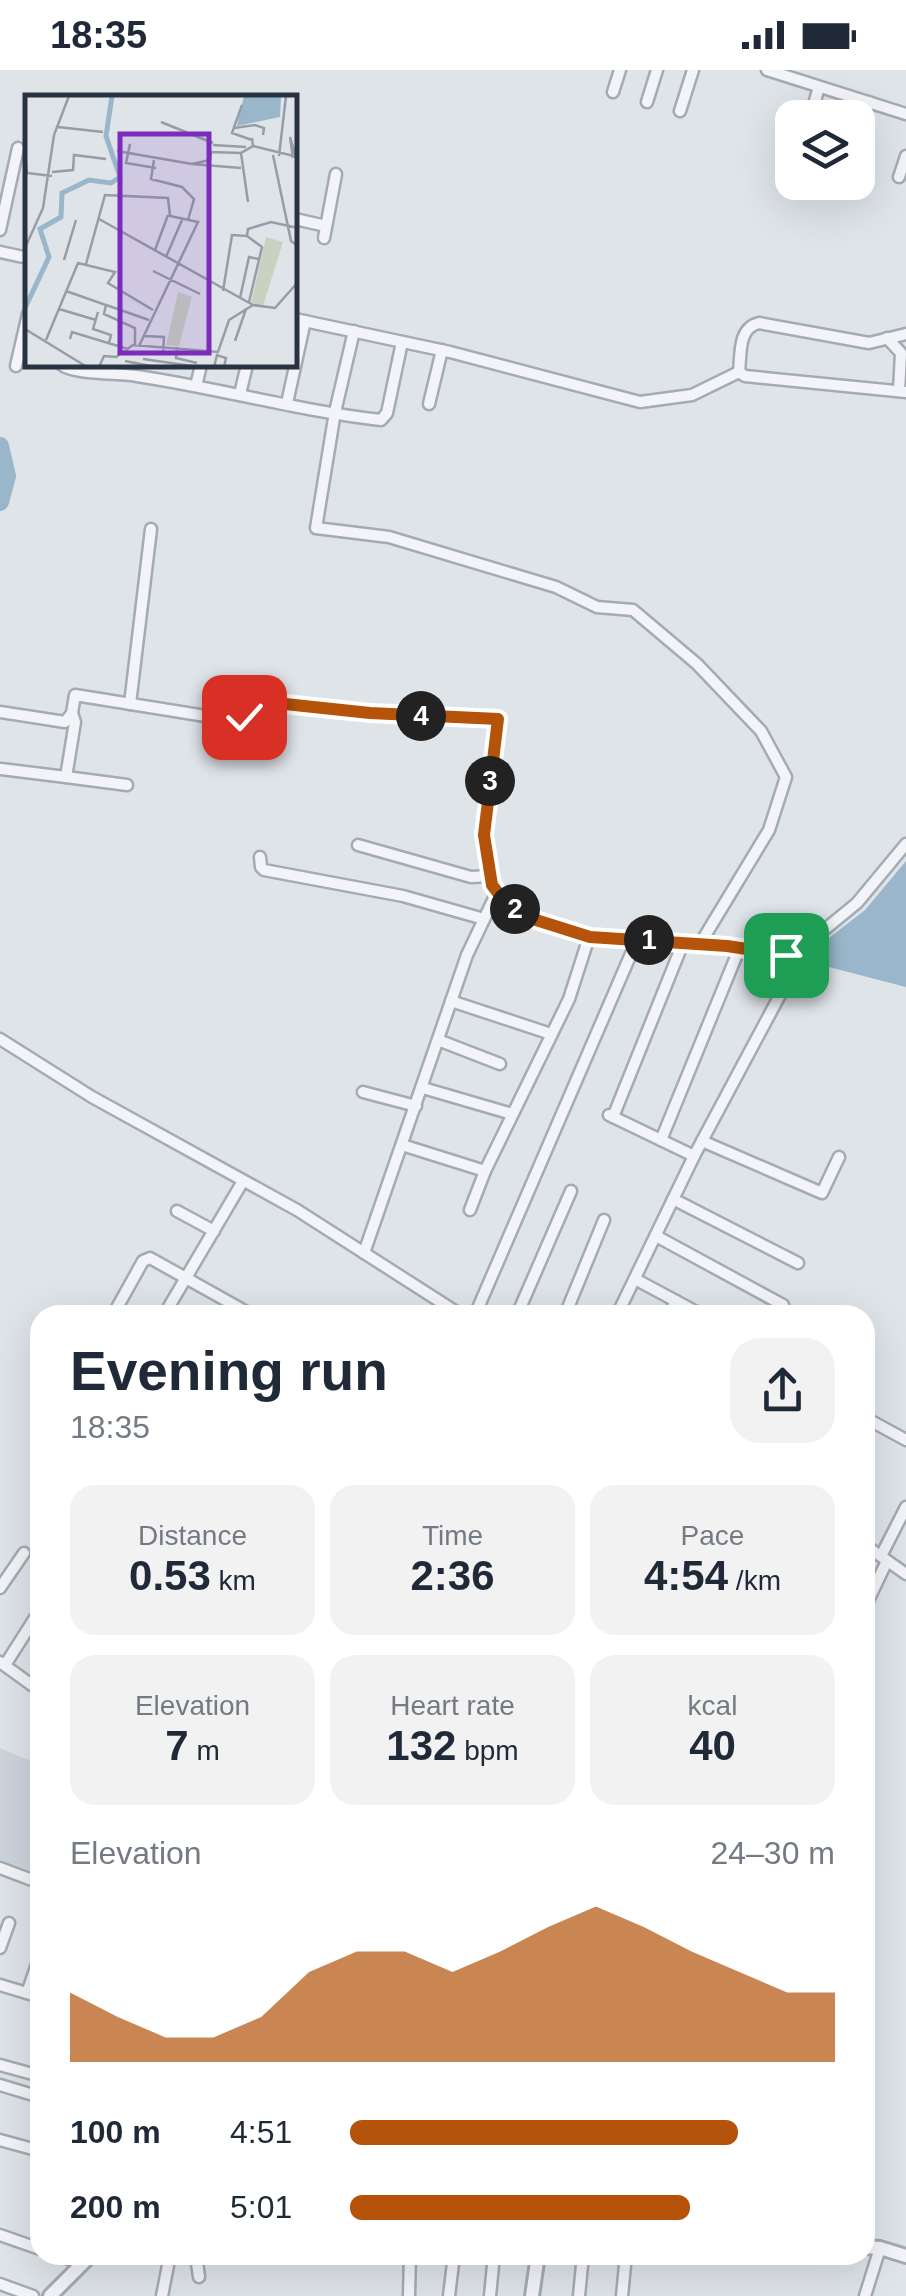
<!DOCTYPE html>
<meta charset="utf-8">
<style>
body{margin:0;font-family:Helvetica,sans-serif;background:#f2f2f3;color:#1f2937;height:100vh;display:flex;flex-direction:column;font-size:38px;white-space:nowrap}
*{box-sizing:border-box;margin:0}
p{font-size:32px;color:#747a83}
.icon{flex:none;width:55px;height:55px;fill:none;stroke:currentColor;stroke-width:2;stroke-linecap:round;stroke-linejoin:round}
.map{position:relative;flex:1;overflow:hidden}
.details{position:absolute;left:30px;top:1235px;width:845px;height:960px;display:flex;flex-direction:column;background:#fff;border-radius:30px;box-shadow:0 10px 40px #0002}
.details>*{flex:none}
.buttons{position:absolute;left:775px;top:30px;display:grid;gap:20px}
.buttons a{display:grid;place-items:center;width:100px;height:100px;border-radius:20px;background:#fff;box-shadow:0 10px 40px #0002;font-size:50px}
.pin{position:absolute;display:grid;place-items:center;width:85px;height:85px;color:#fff;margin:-42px;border-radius:20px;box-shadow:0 5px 15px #0006}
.km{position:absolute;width:50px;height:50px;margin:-25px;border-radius:50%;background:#222;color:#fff;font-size:28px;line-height:50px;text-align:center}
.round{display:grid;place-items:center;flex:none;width:105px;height:105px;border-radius:30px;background:#f2f2f3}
.overview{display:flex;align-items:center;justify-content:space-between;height:170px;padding:0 40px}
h1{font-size:55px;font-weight:800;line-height:75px}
.stats{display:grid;grid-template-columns:repeat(3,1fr);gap:15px;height:170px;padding:10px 40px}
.stats div{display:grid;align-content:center;border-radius:25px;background:#f2f2f3;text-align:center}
.stats b{font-size:42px;font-weight:800}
.stats small{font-size:28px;font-weight:400}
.stats p{font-size:28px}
.chart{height:280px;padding:20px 40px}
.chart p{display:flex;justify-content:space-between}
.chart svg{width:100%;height:180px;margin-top:10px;fill:#b45309;opacity:.7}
ul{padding:0 40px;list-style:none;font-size:32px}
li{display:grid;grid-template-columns:160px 120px 1fr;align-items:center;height:75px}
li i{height:25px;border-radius:12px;background:#b45309}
.status{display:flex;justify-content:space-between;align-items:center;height:70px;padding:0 50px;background:#fff;direction:ltr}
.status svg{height:28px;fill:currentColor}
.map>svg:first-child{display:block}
.built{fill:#cdd3db}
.water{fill:#99b6ca}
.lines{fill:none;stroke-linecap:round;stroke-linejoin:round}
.river{stroke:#99b6ca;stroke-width:18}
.minor-casing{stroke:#a4abb3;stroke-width:15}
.tertiary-casing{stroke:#a4abb3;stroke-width:18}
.minor{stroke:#f2f4f7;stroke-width:10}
.tertiary{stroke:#f2f4f7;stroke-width:12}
.route-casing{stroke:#fff;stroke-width:20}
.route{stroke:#b45309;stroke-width:12}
.inset-river{fill:none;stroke:#99b6ca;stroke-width:5}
.inset-road{fill:none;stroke:#969da6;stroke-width:2.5}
.view{fill:#7b2cbf;fill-opacity:0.15;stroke:#7b2cbf;stroke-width:5}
.inset-edge{fill:none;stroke:#283341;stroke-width:5}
</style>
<div class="status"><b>18:35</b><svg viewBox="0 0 49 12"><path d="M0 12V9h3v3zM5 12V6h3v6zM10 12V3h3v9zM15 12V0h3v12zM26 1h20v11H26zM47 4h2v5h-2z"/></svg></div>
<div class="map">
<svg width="906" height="2226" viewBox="0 0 906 2226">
<rect width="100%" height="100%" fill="#dfe4e9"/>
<path class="built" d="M0,1678L40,1695V1804L0,1790Z"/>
<path class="water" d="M906,791V917L825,896L813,888L812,881L865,840Z"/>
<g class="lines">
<path class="river" d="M0,376L7,406L0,432"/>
<defs>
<g id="minor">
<path d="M767,0L906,44"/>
<path d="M613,22L620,0"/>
<path d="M647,32L657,0"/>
<path d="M680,41L693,0"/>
<path d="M810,48L819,17"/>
<path d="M858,64L869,32"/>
<path d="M899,107L906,86"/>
<path d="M295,149L326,156"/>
<path d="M0,160L18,78"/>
<path d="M324,168L336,104"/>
<path d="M0,182L28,188"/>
<path d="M295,249L450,282L640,332L692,325L739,302"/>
<path d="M354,261L335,342L316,458L389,467L556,517L597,537L633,540L697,594L761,661L786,707L769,760L700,874"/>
<path d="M906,264L869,273L759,253C738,258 741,283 739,302L745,306L906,322"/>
<path d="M887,268L901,283L899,321"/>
<path d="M62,295C72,304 120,303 137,306C218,318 299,341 381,350L387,343L402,272"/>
<path d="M16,296L28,244"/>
<path d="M196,316L201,295"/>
<path d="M240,324L247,295"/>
<path d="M287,333L305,251"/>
<path d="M429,334L442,280"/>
<path d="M130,634L151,459"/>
<path d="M0,642L65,652L72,643L75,625L218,648L244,647L285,634L370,643L497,649C493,687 483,727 484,764C484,779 487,805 493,817C535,893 722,856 793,888L796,895L694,1086L617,1245"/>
<path d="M1,699L66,707L75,652L72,643"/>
<path d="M66,707L127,715"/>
<path d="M358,775L471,807L490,806"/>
<path d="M260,787L261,797L264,800L403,826L484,849"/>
<path d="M791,887L857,833L906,774"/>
<path d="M451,931L551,964"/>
<path d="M0,969L92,1027L297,1140L461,1245"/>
<path d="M438,970L500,994"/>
<path d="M423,1018L512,1044"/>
<path d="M363,1022L416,1036"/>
<path d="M609,1045L694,1086"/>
<path d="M613,1047L683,873"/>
<path d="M661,1070L740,877"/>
<path d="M702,1071L822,1123L839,1087"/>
<path d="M402,1075L485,1101"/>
<path d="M673,1129L798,1193"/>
<path d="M470,1140L485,1101L569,929L589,867"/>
<path d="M177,1141L214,1161"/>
<path d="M656,1166L783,1235"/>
<path d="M364,1183L467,885L497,822"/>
<path d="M635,1209L702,1245"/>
<path d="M113,1245L143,1191L150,1188L252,1245"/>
<path d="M164,1245L243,1111"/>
<path d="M475,1245L637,870"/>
<path d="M517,1245L571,1121"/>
<path d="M565,1245L604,1150"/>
<path d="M669,1245L676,1231"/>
<path d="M865,1352H873L906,1370"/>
<path d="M865,1475L906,1504"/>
<path d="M881,1486L906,1437"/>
<path d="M0,1518L24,1483"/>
<path d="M865,1537L887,1491"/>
<path d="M0,1592L40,1621"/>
<path d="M5,1595L40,1540"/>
<path d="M0,1798L40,1813"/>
<path d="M0,1878L9,1853"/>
<path d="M0,1915L40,1927"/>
<path d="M27,1923L40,1886"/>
<path d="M0,1995L40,2006"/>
<path d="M0,2015L40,2027"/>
<path d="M0,2070L40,2081"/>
<path d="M0,2165L40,2179"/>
<path d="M57,2185L83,2194"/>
<path d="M196,2185L199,2207"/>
<path d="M0,2214L33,2226"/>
<path d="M162,2226L170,2185"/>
<path d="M409,2226L410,2185"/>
<path d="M449,2226L454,2185"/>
<path d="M490,2226L494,2185"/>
<path d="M579,2226L583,2185"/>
<path d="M622,2226L626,2185"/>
<path d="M865,2226L880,2178"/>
</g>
<g id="tertiary">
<path d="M865,2177L880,2178L906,2186"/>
<path d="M50,2226L91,2185"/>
<path d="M532,2226L538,2185"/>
</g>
</defs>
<use href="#minor" class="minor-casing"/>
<use href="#tertiary" class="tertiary-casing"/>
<use href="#minor" class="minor"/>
<use href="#tertiary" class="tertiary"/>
</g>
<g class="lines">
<defs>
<path id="route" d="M244,647L285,634L370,643L498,649L484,765L492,815L508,836L536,850L590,867L727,876L786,885"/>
</defs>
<use href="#route" class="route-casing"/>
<use href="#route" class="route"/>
</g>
<g transform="translate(25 25)">
<rect width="272" height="272" fill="#dfe4e9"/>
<path d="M241,142L258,147L238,211L226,208ZM153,197L167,202L154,251L141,250Z" fill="#c7d3c0"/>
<path d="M219,1H256L255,22L212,31Z" fill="#99b6ca"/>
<path class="inset-river" d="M0,213L24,162L15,134L36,122L37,98L64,85L86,88L95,82L81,41L87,1"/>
<path class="inset-road" d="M217,10L207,38L227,45M136,27L188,48M33,32L78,37M209,33L230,30L239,33L238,40M105,49L101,68L131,73M188,50L221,52M228,51L273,62M92,56L167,69M216,58L186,57L185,65L167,69L216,73M248,60L266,146L273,151M254,61L261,1M0,62L2,78L27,81M268,63L265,42L271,62M129,65L126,84L157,92L169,104L163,125M27,77L48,75L49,60L81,64M223,107L216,58L228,51L227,43M74,124L228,210M222,141L237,152L224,207M0,153L18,113L29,40L44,1M130,155L143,120M141,162L157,125M39,165L51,125M61,169L80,100L143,103L145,121L173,127L114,251M128,176L175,199M41,196L81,210L79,219L110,233V250M198,196L207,140L222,141L223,134L246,127L273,133M215,203L224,162L234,164M81,210L124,225M34,214L71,225M73,217L68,234L86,240L84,248M0,234L62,272M119,241L139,242L138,260M45,244L47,237L103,254M21,245L53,168L90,177L83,188L128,215M210,246L221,214M152,252L151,263L172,268M118,264L174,272M100,266L131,272M74,272L79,261L91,262L108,250L193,257L204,225L228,210L250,213L273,187M189,272L192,260L201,263L199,272"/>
<path class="view" d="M95,39H184V258H95Z"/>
<rect width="272" height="272" class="inset-edge"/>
</g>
</svg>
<div class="buttons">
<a><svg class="icon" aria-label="layers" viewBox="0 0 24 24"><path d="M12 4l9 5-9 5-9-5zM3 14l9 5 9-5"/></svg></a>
</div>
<div class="pin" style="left:786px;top:885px;background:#1e9e55"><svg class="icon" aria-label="arrive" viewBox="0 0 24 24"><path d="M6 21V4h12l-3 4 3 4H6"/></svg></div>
<div class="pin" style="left:244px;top:647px;background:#d93025"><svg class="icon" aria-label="check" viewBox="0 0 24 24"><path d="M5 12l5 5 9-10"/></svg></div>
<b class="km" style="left:649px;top:870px">1</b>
<b class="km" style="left:515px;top:839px">2</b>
<b class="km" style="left:490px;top:711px">3</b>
<b class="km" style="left:421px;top:646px">4</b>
<section class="details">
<div class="overview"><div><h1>Evening run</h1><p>18:35</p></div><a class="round"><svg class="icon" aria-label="share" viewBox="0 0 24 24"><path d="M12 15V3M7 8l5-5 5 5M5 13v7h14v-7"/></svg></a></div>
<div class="stats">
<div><p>Distance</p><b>0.53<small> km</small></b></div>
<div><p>Time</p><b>2:36</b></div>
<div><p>Pace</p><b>4:54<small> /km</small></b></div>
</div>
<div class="stats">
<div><p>Elevation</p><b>7<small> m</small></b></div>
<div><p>Heart rate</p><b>132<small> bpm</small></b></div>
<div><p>kcal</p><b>40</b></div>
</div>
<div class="chart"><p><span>Elevation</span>24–30 m</p>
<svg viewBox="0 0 160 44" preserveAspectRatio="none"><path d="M0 44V27L10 33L20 38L30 38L40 33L50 22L60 17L70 17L80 22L90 17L100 11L110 6L120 11L130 17L140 22L150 27L160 27V44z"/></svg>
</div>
<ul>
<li><b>100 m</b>4:51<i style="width:80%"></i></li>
<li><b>200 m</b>5:01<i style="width:70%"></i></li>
</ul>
</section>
</div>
